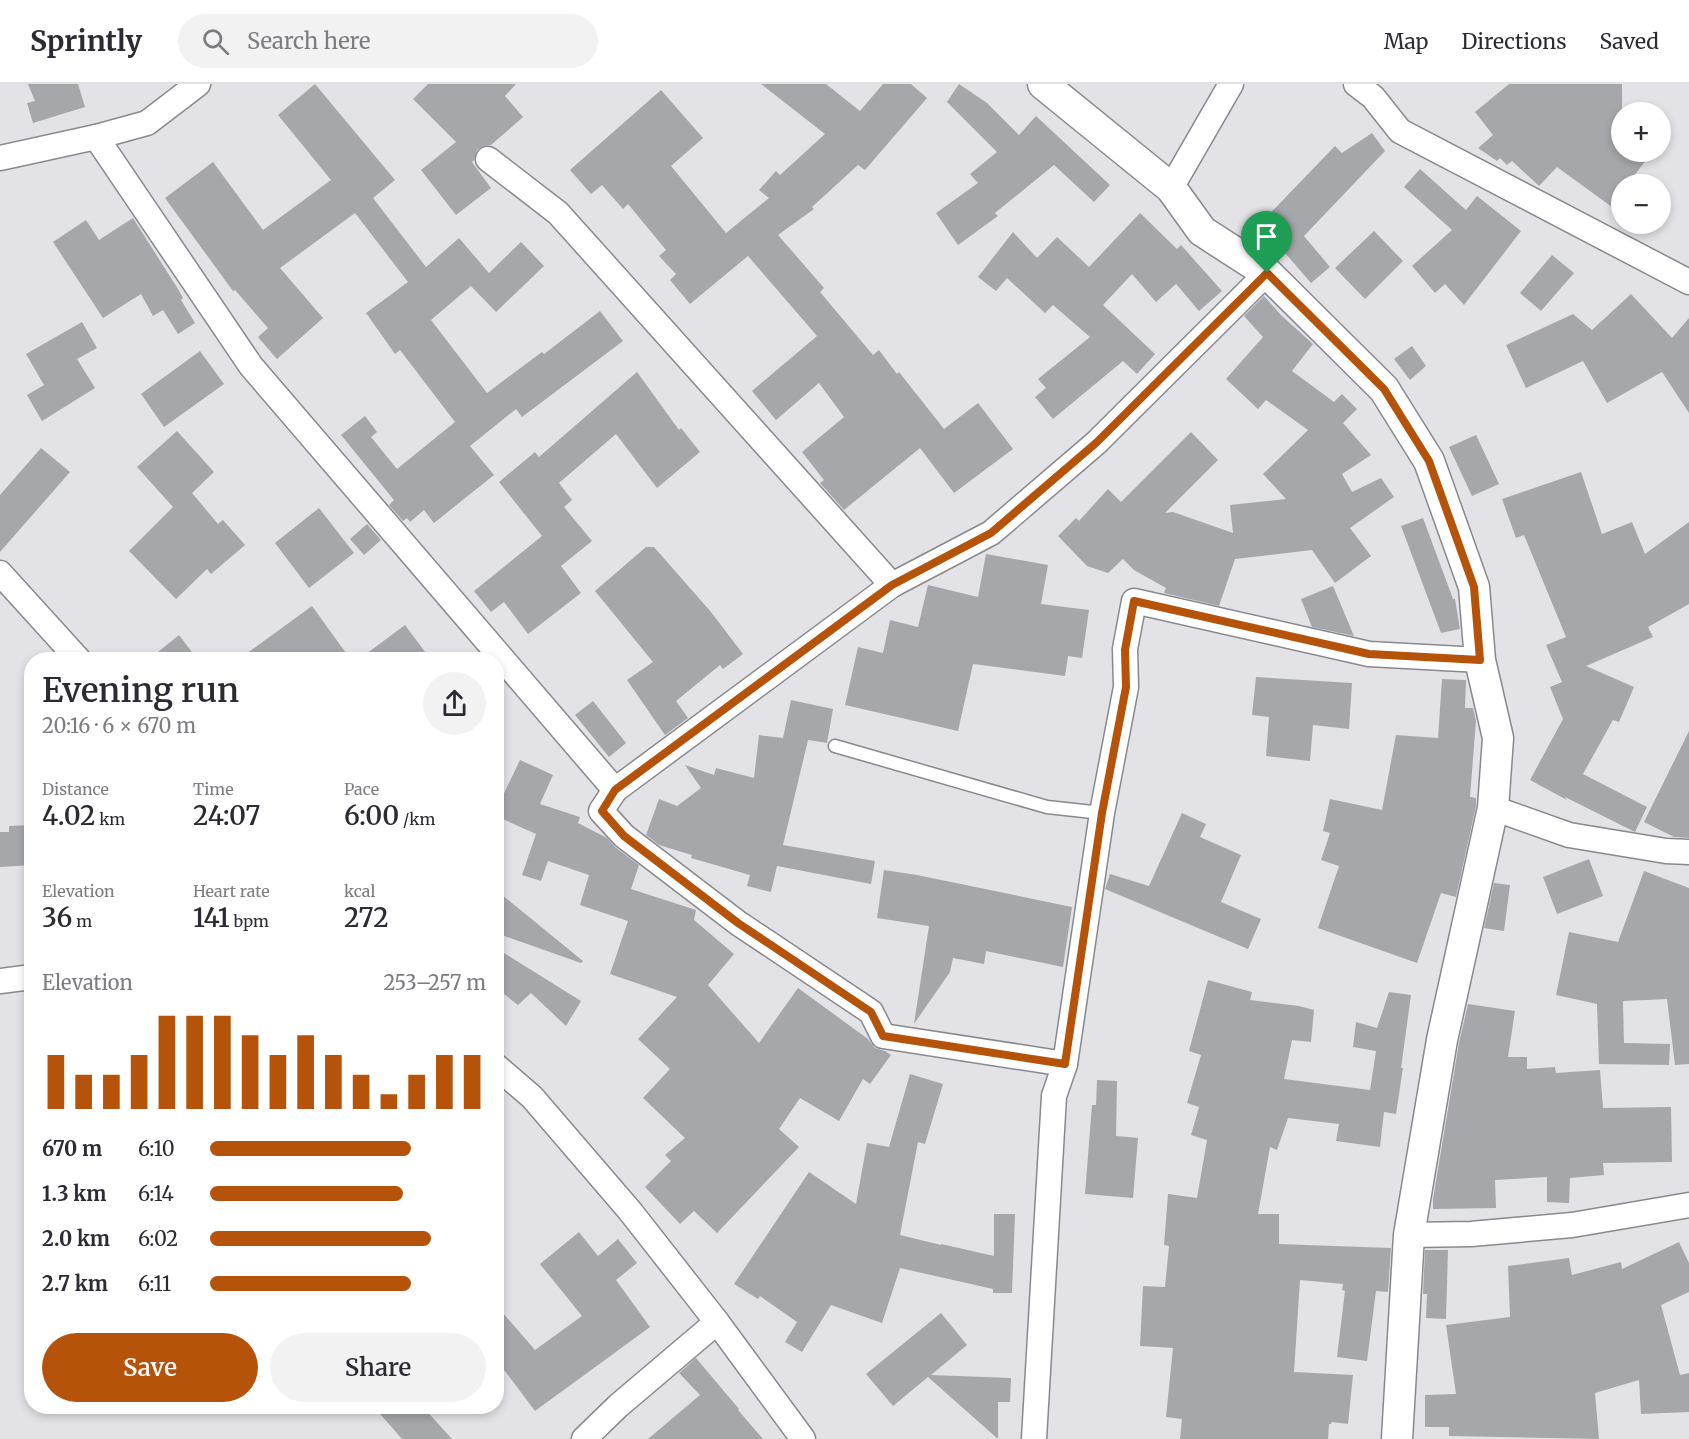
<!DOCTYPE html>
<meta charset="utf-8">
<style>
body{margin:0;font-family:Merriweather,serif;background:#f2f2f3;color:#2b2b33;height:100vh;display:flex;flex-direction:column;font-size:22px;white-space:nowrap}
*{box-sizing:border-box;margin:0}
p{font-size:20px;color:#7c7c81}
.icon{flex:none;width:33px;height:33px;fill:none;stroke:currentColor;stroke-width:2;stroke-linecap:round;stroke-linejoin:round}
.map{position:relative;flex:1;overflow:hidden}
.sheet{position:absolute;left:24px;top:568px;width:480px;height:762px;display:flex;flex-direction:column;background:#fff;border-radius:24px;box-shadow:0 3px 9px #0003}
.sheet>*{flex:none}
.controls{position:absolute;left:1611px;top:18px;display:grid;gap:12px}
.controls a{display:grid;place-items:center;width:60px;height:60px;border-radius:50%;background:#fff;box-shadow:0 3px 9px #0003;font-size:30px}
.pin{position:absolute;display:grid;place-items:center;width:51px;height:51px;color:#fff;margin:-62px -26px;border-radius:50% 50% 50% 0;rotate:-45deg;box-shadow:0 0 6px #0007}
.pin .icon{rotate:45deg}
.round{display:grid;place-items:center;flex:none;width:63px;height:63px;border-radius:32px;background:#f2f2f3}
.overview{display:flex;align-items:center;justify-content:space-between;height:102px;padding:0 18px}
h1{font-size:33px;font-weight:600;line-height:45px}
.metrics{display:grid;grid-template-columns:repeat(3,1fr);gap:9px;height:102px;padding:6px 18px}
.metrics div{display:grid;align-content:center}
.metrics b{font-size:26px;font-weight:600}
.metrics small{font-size:16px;font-weight:400}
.metrics p{font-size:16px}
.chart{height:168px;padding:12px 18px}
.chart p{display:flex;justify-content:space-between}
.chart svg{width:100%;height:108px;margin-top:6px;stroke:#b45309;stroke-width:6}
.action{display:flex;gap:12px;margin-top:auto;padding:12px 18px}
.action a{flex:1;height:69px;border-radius:36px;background:#b45309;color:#fff;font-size:24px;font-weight:600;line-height:69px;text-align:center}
.action a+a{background:#f2f2f3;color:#2b2b33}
ul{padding:0 18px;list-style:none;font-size:20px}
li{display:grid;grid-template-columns:96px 72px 1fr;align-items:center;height:45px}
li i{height:15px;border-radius:8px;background:#b45309}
header{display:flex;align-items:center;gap:36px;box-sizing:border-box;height:84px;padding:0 30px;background:#fff;border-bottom:2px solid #e1e1e2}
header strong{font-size:28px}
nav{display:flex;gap:33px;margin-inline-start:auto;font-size:21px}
.search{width:420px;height:54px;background:#f2f2f3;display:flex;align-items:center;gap:15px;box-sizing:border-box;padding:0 21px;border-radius:33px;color:#7c7c81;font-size:22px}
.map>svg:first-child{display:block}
.building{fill:#a6a7aa}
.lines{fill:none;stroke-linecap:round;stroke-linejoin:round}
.service-casing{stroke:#89898d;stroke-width:15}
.minor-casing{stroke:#89898d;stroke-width:27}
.tertiary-casing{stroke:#89898d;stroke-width:33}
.service{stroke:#fff;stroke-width:12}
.minor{stroke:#fff;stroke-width:24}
.tertiary{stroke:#fff;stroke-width:30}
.route-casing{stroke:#fff;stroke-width:12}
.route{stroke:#b45309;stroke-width:8}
</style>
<header>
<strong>Sprintly</strong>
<div class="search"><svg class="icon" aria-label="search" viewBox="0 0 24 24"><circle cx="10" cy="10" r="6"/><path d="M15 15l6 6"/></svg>Search here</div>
<nav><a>Map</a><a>Directions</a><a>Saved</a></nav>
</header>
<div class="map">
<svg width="1689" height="1355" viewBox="0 0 1689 1355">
<rect width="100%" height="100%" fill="#e3e3e7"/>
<g class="building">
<path d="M28,0H78L85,23L33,39L27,19L35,17Z"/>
<path d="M315,0L395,96L373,114L426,183L459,154L489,189L521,158L544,182L496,228L471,202L431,236L487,309L542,268L544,270L600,227L623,257L522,333L516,325L470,362L494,391L434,439L424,426L410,438L407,434L403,437L389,421L394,416L341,351L365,332L377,348L371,353L397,385L455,338L400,266L395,270L366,229L408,198L355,129L280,184L323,234L277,275L258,253L268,244L235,206L233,207L165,114L213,78L263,146L331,96L278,31Z"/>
<path d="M428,0H516L505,12L523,33L491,61L483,62L477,66L474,76L472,78L491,104L456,131L421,86L456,58L413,15Z"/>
<path d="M761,0H826L860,27L883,0H911L927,14L865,86L858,81L812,123L814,125L778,151L824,204L820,208L873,271L879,266L897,290L899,288L944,345L978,319L1013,365L954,409L920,364L844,426L820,399L824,396L802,368L844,333L819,299L776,336L752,307L817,252L748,172L690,220L670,196L676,190L659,172L666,166L628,120L623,125L602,101L591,110L570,86L661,6L703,54L671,82L726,149L769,114L759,106L776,87L780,91L825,50Z"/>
<path d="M959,0L987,19L1019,51L1036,32L1110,101L1094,118L1054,81L995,129L998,132L958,161L936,129L978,99L970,90L997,68L947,18Z"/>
<path d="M1509,0H1622V68H1652L1628,100H1622V110L1612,123L1557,83L1539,102L1512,77L1507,81L1500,74L1497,77L1478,64L1493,51L1475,28Z"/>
<path d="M1372,49L1385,67L1304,152L1330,183L1311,199L1260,140L1335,62L1342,69Z"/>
<path d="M1420,85L1466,126L1477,112L1521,147L1464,221L1445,200L1435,209L1412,182L1452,146L1404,103Z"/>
<path d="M1140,129L1177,165L1181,161L1222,207L1199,227L1176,200L1156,218L1132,190L1103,221L1155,270L1137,290L1123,277L1053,335L1035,313L1046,304L1038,295L1090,253L1053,221L1045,229L1007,194L996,207L978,193L1013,148L1037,174L1057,153L1089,183Z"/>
<path d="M133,134L178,205L183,214L181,216L195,239L178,250L163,226L153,232L141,210L103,234L53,158L86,136L99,156Z"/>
<path d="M1374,147L1403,177L1365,215L1335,184Z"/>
<path d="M1552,171L1574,189L1541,227L1520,209Z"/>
<path d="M1631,210L1672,254L1689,234V329L1662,288L1607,319L1583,277L1526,304L1506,261L1573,230L1592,246Z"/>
<path d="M1264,212L1282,232L1313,260L1292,287L1334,318L1342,310L1357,325L1343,339L1371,371L1342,390L1352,408L1381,394L1394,413L1350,444L1371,472L1335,499L1312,466L1235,475L1219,522L1164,509L1166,504L1134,486L1123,475L1108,489L1087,482L1058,452L1076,434L1079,437L1108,405L1121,418L1191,348L1218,376L1165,429L1173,428L1233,449L1230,421L1286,415L1263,390L1308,346L1266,316L1258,325L1226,295L1263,253L1244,232Z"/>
<path d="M82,238L97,264L77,275L95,304L42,337L27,311L44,301L26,270Z"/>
<path d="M1412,262L1426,282L1410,296L1394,275Z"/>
<path d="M200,267L224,300L164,343L141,310Z"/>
<path d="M637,288L679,346L681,344L700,368L657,404L616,350L559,399L572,416L564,423L592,457L561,482L581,509L528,550L504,518L491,528L474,507L542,452L499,398L535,368L539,373Z"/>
<path d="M177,347L214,388L192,409L218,440L223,436L245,461L211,490L207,485L176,515L129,467L173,423L137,383Z"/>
<path d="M1476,351L1499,400L1472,412L1449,363Z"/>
<path d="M41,364L70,388L0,468V411Z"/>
<path d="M1581,388L1602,450L1632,438L1645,470L1689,438V520L1648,543L1653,553L1586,582L1634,603L1619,638L1613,636L1583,690L1647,723L1635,748L1565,713L1567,716L1530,696L1563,635L1550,603L1562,598L1546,561L1566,553L1524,451L1516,454L1502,415Z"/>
<path d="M319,424L354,469L309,504L275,459Z"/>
<path d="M1423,434L1453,515H1455L1460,545L1441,549L1401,442Z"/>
<path d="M367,440L381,456L364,471L350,455Z"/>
<path d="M646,463H654L711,528L743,570L723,585L720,581L676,617L688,634L665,651L627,596L653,578L595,507Z"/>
<path d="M986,470L1048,481L1041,520L1089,526L1082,574L1068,572L1065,592L973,580L958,647L845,621L858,563L883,569L890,536L918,543L928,501L978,513Z"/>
<path d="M1333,502L1354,552L1312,543L1301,515Z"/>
<path d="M312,522L351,576H238Z"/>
<path d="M405,541L431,576H358Z"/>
<path d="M179,551L198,576H148Z"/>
<path d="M1256,593L1352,599L1349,645L1313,641L1310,677L1266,672L1269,633L1252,631Z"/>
<path d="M1442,595L1466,596L1465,624H1473L1476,637L1470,713L1476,714V722L1456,813L1441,809L1417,879L1318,844L1339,782L1321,776L1330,749L1323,747L1330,715L1382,726L1396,651L1438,654Z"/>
<path d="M791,616L833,625L827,659L808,656L783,761L875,777L871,800L777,782L771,808L747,802L750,791L691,774L692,771L659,761L646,751L659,715L677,722L701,704L685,681L714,691L716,684L754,694L759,651L783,654Z"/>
<path d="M593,617L626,659L609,673L575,631Z"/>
<path d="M1689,647V754L1674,753L1644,738Z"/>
<path d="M520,676L553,691L540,720L580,733L578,739L607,754L615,763L639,781L631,805L696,826L694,836L734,870L708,901L759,959L798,904L868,955L875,964L885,967L891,971L870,1000L863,995L839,1037L800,1014L779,1045L799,1063L717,1149L694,1127L680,1140L645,1103L671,1077L665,1071L685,1054L643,1014L670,985L638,955L677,913L610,890L628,837L580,821L589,791L548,777L541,797L522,791L536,750L496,732V726Z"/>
<path d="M1182,729L1206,740L1200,753L1241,771L1221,818L1261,835L1248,865L1105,805L1110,790L1149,802Z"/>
<path d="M32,741V781L0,783V748H9V742Z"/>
<path d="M1589,775L1603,812L1557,830L1543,793Z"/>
<path d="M884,786L917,791L1072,823L1063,883L986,867L984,880L953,874L950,888L914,940L929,842L877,834Z"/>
<path d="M1644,787L1689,804V980L1675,981L1667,915L1623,917L1624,959L1670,960L1669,981L1599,980L1597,920L1556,911L1569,848L1618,858Z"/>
<path d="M1494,799L1510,801L1504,847L1484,844Z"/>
<path d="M496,806L583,877L581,879L496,849Z"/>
<path d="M496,864L581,917L566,942L531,909L518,921L496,904Z"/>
<path d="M1208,896L1252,908L1250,916L1299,922L1314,926L1311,958L1292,956L1284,995L1370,1006L1376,967L1353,963L1356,938L1377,944L1389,908L1411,911L1401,984H1403L1396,1030L1384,1028L1380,1063L1336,1057L1339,1040L1288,1034L1277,1066L1270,1063L1258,1130H1279V1160L1391,1164L1388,1208L1376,1207L1367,1277L1337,1273L1345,1207L1342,1206L1343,1200L1300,1196L1294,1288L1353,1291L1348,1340L1332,1338L1331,1340H1329L1328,1355H1180L1182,1335L1166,1333L1173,1264L1140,1262L1143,1202L1165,1203L1169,1162L1164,1161L1168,1110L1197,1114L1207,1056L1191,1051L1199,1023L1187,1019L1201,971L1189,967Z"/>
<path d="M1468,920L1515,927L1508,973H1527V985L1555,983L1556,989L1600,986L1603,1024L1671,1023L1672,1078L1603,1079L1604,1091L1570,1094L1569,1119L1547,1118V1093L1495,1096L1496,1124L1433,1125V1115L1459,959Z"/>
<path d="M910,990L943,1000L925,1060L918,1058L900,1151L941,1161V1160L994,1172V1130H1015L1012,1209H993V1205L900,1184L882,1239L831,1221L802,1268L785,1258L797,1238L760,1212L758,1215L734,1200L809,1088L856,1120L867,1059L889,1063Z"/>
<path d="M1097,996L1117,997L1116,1052L1138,1054L1133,1114L1085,1110L1092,1021H1096Z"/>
<path d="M579,1148L598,1172L618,1155L637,1179L616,1196L650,1243L535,1327L496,1275V1221L535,1266L582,1232L540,1180Z"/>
<path d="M1679,1158L1689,1179V1208L1661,1221L1680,1291L1689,1289V1328L1641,1330L1639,1296L1595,1309L1599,1355L1449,1352V1343H1425V1311L1456,1310L1446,1241L1510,1233L1508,1182L1569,1174L1572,1191L1621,1178L1622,1185Z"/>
<path d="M1425,1166H1448L1446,1235L1426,1234L1427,1210H1423Z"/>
<path d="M941,1229L967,1261L931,1291L1011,1294L1010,1318H998V1355L928,1293L893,1322L866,1290Z"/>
<path d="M696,1274L739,1325L738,1326L763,1355H648L700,1311L679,1289Z"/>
<path d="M374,1323H423L452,1355H402Z"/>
</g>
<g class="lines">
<defs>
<path id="service" d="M835,662L1047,723L1102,729"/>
<g id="minor">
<path d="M1356,0L1373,13L1400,47L1689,198"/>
<path d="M96,53L251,282L615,706L601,727L624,752L738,839L871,928L883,952L1065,980"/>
<path d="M0,74L96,53L147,39L198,0"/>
<path d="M488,75L558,129L892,501"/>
<path d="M1171,104L1231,0"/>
<path d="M0,489L79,576"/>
<path d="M615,706L892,501L991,449L1096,359L1267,189"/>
<path d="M1493,724L1569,751L1666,767L1689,768"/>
<path d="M0,897L32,893"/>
<path d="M496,982L532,1013L630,1127L717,1238L803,1355"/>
<path d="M1409,1151L1471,1150L1572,1141L1689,1121"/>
<path d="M584,1355L618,1322L717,1238"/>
<path d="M1034,1355L1054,1012L1065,980L1102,729L1126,603L1125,565L1134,517L1369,570L1480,576"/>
</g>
<path id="tertiary" d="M1043,0L1171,104L1202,147L1267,189L1384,305L1429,377L1474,503L1480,576L1498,654L1493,724L1442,956L1409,1151L1397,1355"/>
</defs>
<use href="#service" class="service-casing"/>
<use href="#minor" class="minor-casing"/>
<use href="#tertiary" class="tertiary-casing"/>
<use href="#service" class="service"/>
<use href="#minor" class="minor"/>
<use href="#tertiary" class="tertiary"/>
</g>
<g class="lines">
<defs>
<path id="route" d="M1267,189L1384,305L1429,377L1474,503L1480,576L1369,570L1134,517L1125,566L1126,603L1102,729L1065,980L883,952L871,928L738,839L624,752L602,727L615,706L892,501L991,449L1096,359Z"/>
</defs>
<use href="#route" class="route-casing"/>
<use href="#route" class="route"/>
</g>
</svg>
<div class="controls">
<a>+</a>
<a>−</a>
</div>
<div class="pin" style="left:1267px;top:189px;background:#1e9e55"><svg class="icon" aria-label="arrive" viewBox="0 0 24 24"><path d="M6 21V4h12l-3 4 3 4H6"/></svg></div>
<section class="sheet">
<div class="overview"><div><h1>Evening run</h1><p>20:16 · 6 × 670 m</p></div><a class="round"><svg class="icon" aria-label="share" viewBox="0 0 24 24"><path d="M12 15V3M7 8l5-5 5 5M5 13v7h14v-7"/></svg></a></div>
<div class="metrics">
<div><p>Distance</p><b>4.02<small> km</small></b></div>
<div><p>Time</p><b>24:07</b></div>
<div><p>Pace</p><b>6:00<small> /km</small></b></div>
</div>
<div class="metrics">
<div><p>Elevation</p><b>36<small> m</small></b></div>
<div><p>Heart rate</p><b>141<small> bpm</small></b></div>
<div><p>kcal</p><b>272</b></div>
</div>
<div class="chart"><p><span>Elevation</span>253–257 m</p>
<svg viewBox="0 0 160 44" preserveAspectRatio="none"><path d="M5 44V22M15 44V30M25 44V30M35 44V22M45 44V6M55 44V6M65 44V6M75 44V14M85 44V22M95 44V14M105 44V22M115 44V30M125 44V38M135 44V30M145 44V22M155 44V22"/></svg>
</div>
<ul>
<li><b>670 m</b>6:10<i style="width:73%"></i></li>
<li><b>1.3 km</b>6:14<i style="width:70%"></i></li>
<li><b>2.0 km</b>6:02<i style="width:80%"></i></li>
<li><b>2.7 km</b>6:11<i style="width:73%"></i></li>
</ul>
<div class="action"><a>Save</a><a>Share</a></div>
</section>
</div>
